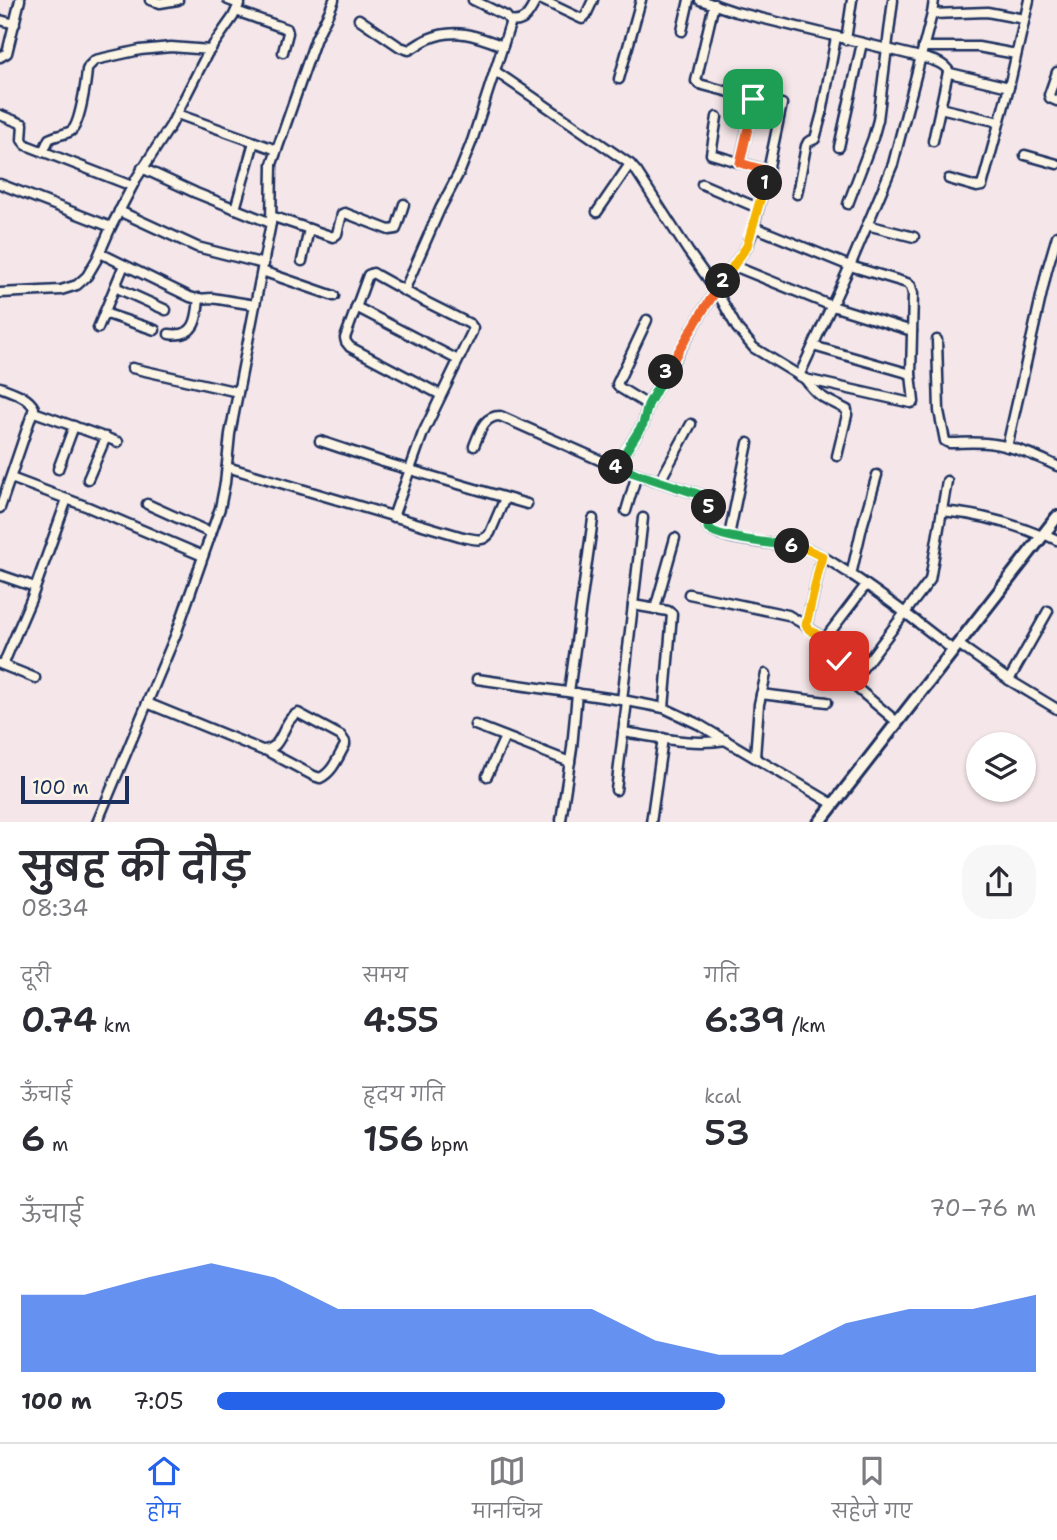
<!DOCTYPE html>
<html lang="hi">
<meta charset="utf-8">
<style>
body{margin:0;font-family:"Shantell Sans","Playpen Sans Deva",sans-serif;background:#f7f7f7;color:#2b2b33;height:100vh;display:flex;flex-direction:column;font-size:26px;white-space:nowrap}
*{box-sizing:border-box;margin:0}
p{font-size:23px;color:#7c7c81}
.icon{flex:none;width:38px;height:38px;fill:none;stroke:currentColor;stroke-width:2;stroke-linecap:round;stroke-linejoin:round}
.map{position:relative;height:822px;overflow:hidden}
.details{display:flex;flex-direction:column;background:#fff;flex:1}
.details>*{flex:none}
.controls{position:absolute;left:966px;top:732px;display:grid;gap:14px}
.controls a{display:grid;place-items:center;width:70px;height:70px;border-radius:50%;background:#fff;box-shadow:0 2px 5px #0004;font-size:35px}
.scale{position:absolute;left:21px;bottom:18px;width:108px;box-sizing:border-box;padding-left:7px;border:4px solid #1b2f5e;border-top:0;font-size:19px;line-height:24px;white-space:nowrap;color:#1b2f5e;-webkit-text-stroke:5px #fcf5e5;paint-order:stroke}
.pin{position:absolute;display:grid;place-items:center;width:60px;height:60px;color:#fff;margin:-30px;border-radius:14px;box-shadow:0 4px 10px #0006}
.km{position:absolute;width:35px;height:35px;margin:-18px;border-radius:50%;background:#222;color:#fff;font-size:19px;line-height:35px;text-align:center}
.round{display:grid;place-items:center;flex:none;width:74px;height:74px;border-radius:28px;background:#f7f7f7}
.head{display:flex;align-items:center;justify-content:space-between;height:119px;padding:0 21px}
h1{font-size:38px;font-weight:600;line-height:52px}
.stats{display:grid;grid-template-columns:repeat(3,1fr);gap:10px;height:119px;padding:7px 21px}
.stats div{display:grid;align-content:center}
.stats b{font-size:35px;font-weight:600}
.stats small{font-size:19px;font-weight:400}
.stats p{font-size:19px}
.chart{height:196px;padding:14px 21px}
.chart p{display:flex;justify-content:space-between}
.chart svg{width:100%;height:126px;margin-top:7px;fill:#2563eb;opacity:.7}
ul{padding:0 21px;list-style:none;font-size:23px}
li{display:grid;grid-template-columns:112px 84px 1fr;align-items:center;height:52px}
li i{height:18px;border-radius:9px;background:#2563eb}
.dock{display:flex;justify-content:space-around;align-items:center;height:98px;border-top:2px solid #e1e1e2;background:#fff;font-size:19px;color:#7c7c81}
.dock a{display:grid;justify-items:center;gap:4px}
.dock .current{color:#2563eb}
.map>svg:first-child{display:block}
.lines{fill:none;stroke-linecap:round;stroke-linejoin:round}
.street-casing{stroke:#1b2f5e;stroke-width:13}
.secondary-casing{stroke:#1b2f5e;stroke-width:16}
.street{stroke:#fcf5e5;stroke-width:8}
.secondary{stroke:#fcf5e5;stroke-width:10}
.split-1-casing{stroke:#fff;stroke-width:14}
.split-2-casing{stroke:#fff;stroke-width:14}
.split-3-casing{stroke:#fff;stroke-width:14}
.split-4-casing{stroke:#fff;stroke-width:14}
.split-5-casing{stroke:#fff;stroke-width:14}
.split-6-casing{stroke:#fff;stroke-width:14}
.split-7-casing{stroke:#fff;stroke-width:14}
.split-8-casing{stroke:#fff;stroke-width:14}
.split-1{stroke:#f0652b;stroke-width:9}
.split-2{stroke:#f5b400;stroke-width:9}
.split-3{stroke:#f0652b;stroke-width:9}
.split-4{stroke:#22a559;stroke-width:9}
.split-5{stroke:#22a559;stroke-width:9}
.split-6{stroke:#22a559;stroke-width:9}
.split-7{stroke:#f5b400;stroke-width:9}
.split-8{stroke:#f5b400;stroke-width:9}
</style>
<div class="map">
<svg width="1057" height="823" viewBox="0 0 1057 823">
<rect width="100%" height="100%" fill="#f5e7e9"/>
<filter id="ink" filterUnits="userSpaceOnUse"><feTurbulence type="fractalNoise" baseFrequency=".0143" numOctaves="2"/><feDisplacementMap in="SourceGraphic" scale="14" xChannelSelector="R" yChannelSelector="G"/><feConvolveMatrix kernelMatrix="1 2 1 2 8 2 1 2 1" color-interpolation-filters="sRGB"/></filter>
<g filter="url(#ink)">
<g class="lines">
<defs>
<g id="street">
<path d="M150,0L160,3L178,0"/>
<path d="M228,0L239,4"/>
<path d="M542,0L582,19L586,15L593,0"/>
<path d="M700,0L736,12L920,57C932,60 944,62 950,73L1009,87"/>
<path d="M714,4L696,81L699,84L752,98L754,100L740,163"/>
<path d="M236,11L287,29L288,33L283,52"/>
<path d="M932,14L987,12L1024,19"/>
<path d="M359,19L400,47L409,50C415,47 421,42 428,39C456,27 477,36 503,46"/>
<path d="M0,20L15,24"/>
<path d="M510,21C525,24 530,12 536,0"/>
<path d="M682,31L689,0"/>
<path d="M846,40L852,0"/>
<path d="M923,47H978L1016,54"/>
<path d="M0,57L7,53L20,0"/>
<path d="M495,71L630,164L637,172L688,251L716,290L737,328L754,348L805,379L911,403L914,402L911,374L913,294L911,286L907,283L850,266L754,227"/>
<path d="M1057,72L1049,95L1050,98L1057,101"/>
<path d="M619,79L641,0"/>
<path d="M940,108L999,122"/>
<path d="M177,114L277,150"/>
<path d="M0,115L23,124L22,140L26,145L132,186"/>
<path d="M717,117L711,154L768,171"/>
<path d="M933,141L948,72"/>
<path d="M839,147L862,43"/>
<path d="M43,152L49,139C56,135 64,135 71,131C80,125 86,82 87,70L89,66L95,60L140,50L171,47L210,50"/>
<path d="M1025,155L1057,164"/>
<path d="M142,168L196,193L271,223"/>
<path d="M949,179L977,187L982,186L1009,87L1029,0"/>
<path d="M0,184L111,227"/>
<path d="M702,184L758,208"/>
<path d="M797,194L806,146L808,142L815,139L822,113L836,37"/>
<path d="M848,204L873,138L878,120L893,0"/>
<path d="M235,209L254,142"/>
<path d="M119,211L197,247L264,264"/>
<path d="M597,212L630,164"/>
<path d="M271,216L333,237L337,234L342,214L345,213L389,230L396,229L404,204"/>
<path d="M867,225L914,237"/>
<path d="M100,253L190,297L197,299L212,298L255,305"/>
<path d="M302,261L309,229"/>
<path d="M734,266L832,306L912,331"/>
<path d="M262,271L334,296"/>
<path d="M115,287L166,310"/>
<path d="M404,291L440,209L460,171L472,141L510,24V21L506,16L473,0"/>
<path d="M0,293L61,290L77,285L87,276L97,259L111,227L136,179L171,125L207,54L233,17L241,0"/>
<path d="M356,307L458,360"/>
<path d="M104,313L155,330"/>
<path d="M647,320L617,384L620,388L648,405"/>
<path d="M98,328L124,265"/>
<path d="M169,334C196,338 197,319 199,298"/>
<path d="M937,340L939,411L945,441L949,443C963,443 979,441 994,444C1016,447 1037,456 1057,466"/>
<path d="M813,346L911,374"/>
<path d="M132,368L238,392"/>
<path d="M799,376L850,266L893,164L932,14L934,0"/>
<path d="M805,379C820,400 826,398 847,410V415L837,456"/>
<path d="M0,387C12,392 28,396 34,408L0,508"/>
<path d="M34,412L118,442"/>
<path d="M320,441L383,462L527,504"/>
<path d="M474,446C480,432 483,416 500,416L613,466L707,497L710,503L708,528C721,541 781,543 802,548C819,552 834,564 849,573C885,597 919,623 953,650"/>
<path d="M1007,447L1047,270L1057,236"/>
<path d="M227,467L463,537C474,539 483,543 490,533L505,498"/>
<path d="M616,467L643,424L648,405L656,390L704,309L747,246L751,236L768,171L782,104"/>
<path d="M58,469L74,426"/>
<path d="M11,478L88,507L203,556"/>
<path d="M88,479L106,437"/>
<path d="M660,481L691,424"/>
<path d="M147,504L211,533"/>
<path d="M626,511L637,474"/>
<path d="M942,511C977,514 1009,522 1042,536"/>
<path d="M393,517L423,433L472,332L473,328L470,324L414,296L378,276L373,273L368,275L345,338L346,342L350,347L441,395"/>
<path d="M1044,534L1057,540"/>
<path d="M729,536L748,443"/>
<path d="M822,556L806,626L834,647L840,663L858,689L897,722"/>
<path d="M0,575L35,587"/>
<path d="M851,575L862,527L877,475"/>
<path d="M689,594L788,615L805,625"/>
<path d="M633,605L668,611L672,614L664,708"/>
<path d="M655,609L675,538"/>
<path d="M824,640L866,585"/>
<path d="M958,644L1009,680L1057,709"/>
<path d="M0,664L35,678"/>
<path d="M3,665L32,597L67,499"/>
<path d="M477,679L622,700L664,708L698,724L833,804"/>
<path d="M1009,680L1048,611"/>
<path d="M852,682L930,580L947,481"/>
<path d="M569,692L593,519"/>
<path d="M761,694L827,702"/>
<path d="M622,700L643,518"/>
<path d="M147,703L262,750C284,751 281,720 298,713L341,736L345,742V745C338,757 333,772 320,778L314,776L265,750"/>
<path d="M475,725L570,762"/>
<path d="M623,732C657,737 691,746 726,740"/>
<path d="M755,757L759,704L766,674"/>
<path d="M487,776L505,737"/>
<path d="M616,790L627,701"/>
<path d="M561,820L572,748L577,693"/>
<path d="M97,823L176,634L220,508L225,483L230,434L271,223L272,164L316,38L329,12L334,0"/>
<path d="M651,823L663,738"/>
</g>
<path id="secondary" d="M819,823L1057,517"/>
</defs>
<use href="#street" class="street-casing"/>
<use href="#secondary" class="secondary-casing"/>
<use href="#street" class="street"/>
<use href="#secondary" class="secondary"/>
</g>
</g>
<g class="lines" filter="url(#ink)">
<defs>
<path id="split-1" d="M753,99L754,102L740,163L768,171L765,183"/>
<path id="split-2" d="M723,281L747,246L765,183"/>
<path id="split-3" d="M666,372L704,309L723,281"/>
<path id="split-4" d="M616,467L643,424L648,405L666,372"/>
<path id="split-5" d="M616,467L707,497L710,501L709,507"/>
<path id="split-6" d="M709,507L708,528C720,539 773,543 792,546"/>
<path id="split-7" d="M792,546L804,548L822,556L806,625L809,629"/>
<path id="split-8" d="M809,629L834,647L839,661"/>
</defs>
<use href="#split-1" class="split-1-casing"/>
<use href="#split-2" class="split-2-casing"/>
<use href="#split-3" class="split-3-casing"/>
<use href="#split-4" class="split-4-casing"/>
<use href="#split-5" class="split-5-casing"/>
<use href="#split-6" class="split-6-casing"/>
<use href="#split-7" class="split-7-casing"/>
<use href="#split-8" class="split-8-casing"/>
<use href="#split-1" class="split-1"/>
<use href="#split-2" class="split-2"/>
<use href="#split-3" class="split-3"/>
<use href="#split-4" class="split-4"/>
<use href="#split-5" class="split-5"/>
<use href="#split-6" class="split-6"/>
<use href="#split-7" class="split-7"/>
<use href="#split-8" class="split-8"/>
</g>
</svg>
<div class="controls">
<a><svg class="icon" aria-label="layers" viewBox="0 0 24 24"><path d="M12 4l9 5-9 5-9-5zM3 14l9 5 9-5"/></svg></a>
</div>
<div class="scale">100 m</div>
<div class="pin" style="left:753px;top:99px;background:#1e9e55"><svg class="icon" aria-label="arrive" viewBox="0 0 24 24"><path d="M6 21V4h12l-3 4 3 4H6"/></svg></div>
<div class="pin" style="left:839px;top:661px;background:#d93025"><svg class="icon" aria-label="check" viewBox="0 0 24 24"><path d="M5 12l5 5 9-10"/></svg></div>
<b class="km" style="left:765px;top:183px">1</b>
<b class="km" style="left:723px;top:281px">2</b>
<b class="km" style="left:666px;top:372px">3</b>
<b class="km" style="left:616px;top:467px">4</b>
<b class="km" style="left:709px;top:507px">5</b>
<b class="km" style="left:792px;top:546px">6</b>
</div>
<section class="details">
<div class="head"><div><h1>सुबह की दौड़</h1><p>08:34</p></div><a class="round"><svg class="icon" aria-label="share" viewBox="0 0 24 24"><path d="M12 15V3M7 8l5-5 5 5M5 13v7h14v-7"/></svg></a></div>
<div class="stats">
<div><p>दूरी</p><b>0.74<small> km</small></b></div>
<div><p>समय</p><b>4:55</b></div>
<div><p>गति</p><b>6:39<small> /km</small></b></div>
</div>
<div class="stats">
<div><p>ऊँचाई</p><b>6<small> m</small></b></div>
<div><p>हृदय गति</p><b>156<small> bpm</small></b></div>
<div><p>kcal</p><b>53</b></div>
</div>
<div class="chart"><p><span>ऊँचाई</span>70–76 m</p>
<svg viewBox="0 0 160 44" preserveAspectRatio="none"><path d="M0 44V17L10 17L20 11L30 6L40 11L50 22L60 22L70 22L80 22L90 22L100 33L110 38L120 38L130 27L140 22L150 22L160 17V44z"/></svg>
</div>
<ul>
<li><b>100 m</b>7:05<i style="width:62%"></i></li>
</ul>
</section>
<nav class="dock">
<a class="current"><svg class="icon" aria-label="home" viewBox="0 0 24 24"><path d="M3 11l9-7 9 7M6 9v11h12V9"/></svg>होम</a>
<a><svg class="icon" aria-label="map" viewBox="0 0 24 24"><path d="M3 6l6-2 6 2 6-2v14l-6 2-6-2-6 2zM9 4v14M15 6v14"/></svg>मानचित्र</a>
<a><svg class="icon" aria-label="saved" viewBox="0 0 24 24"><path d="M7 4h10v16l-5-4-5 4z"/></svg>सहेजे गए</a>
</nav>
